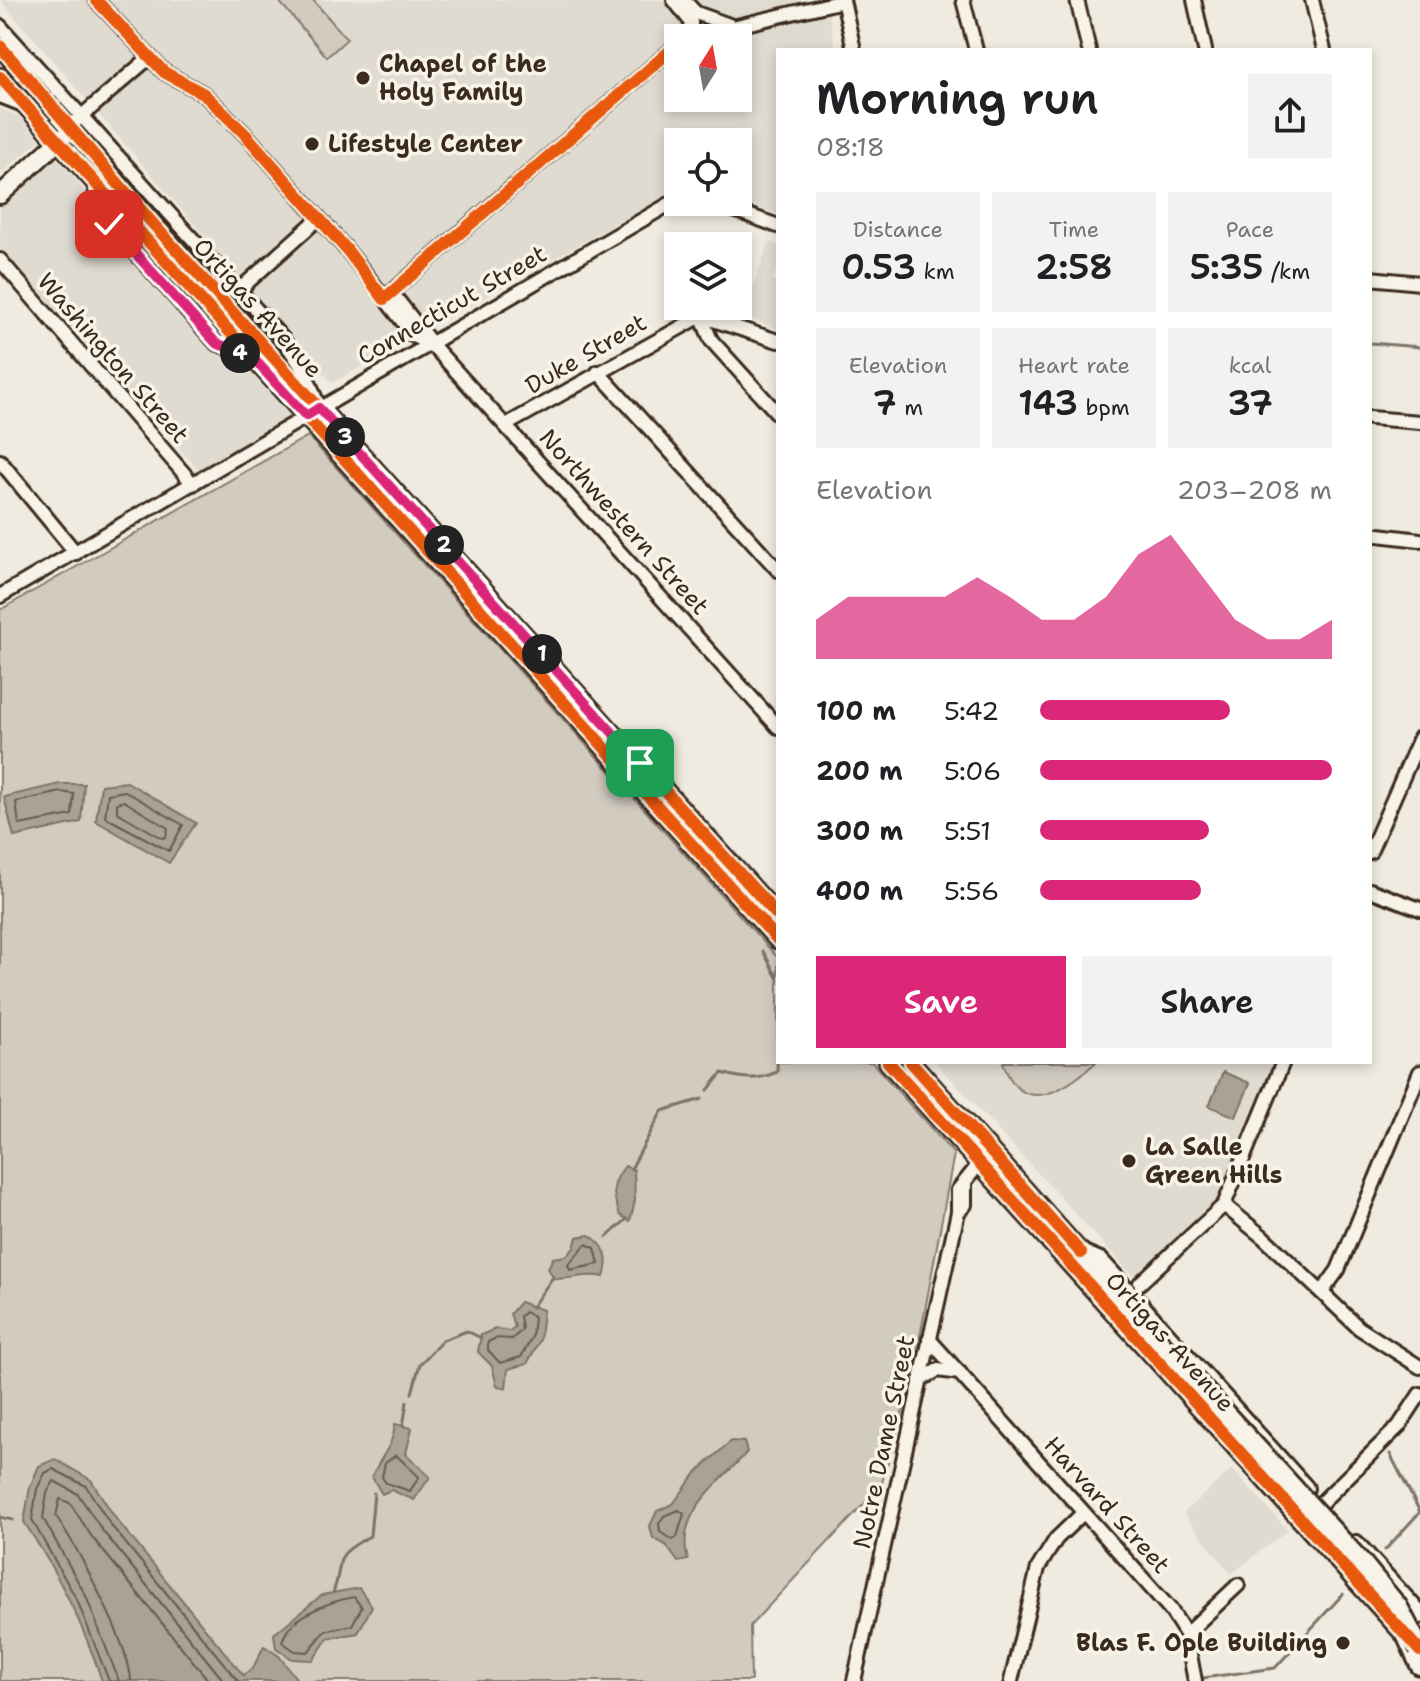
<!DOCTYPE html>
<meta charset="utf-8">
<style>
body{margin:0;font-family:"Shantell Sans",sans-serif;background:#f2f2f2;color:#202124;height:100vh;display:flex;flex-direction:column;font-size:30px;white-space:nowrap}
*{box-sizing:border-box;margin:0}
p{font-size:26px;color:#757577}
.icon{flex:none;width:44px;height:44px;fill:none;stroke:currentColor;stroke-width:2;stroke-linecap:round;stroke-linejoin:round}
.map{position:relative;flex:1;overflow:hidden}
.sheet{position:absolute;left:776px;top:48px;width:596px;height:1016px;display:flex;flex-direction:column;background:#fff;border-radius:0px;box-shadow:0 4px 12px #0003}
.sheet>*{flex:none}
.needle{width:52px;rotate:11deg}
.tools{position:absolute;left:664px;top:24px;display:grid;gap:16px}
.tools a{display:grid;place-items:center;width:88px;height:88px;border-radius:0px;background:#fff;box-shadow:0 4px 12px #0003;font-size:40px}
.pin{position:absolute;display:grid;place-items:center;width:68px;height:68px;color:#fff;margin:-34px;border-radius:16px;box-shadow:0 4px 12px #0006}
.km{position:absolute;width:40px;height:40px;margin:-20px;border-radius:50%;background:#222;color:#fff;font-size:22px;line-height:40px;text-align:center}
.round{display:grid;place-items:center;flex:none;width:84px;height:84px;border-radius:0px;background:#f2f2f2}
.headline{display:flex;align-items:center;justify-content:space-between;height:136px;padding:0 40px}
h1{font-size:44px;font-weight:600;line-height:60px}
.stats{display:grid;grid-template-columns:repeat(3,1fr);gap:12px;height:136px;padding:8px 40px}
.stats div{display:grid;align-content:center;border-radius:0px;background:#f2f2f2;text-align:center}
.stats b{font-size:34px;font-weight:600}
.stats small{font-size:22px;font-weight:400}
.stats p{font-size:22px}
.chart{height:224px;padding:16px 40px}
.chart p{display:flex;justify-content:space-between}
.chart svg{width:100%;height:144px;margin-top:8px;fill:#db2777;opacity:.7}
.action{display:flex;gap:16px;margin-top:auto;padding:16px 40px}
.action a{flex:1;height:92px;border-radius:0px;background:#db2777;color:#fff;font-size:32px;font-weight:600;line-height:92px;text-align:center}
.action a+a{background:#f2f2f2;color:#202124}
ul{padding:0 40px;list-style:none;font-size:26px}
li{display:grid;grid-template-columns:128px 96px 1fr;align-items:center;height:60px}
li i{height:20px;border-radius:10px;background:#db2777}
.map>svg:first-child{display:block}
.built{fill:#e0dbd0;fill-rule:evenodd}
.green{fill:#d1cbc0;stroke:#867a6f;stroke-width:2}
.water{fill:#aaa296;stroke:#7e7266;stroke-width:2}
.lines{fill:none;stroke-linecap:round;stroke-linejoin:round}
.shore{stroke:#675a4e;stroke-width:2}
.stream{stroke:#7e7266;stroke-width:3}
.minor-casing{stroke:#3b2a1e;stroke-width:18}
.major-casing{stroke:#3b2a1e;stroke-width:22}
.highway-casing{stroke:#3b2a1e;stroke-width:24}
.minor{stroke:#f7f3e8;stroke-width:12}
.major{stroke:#f7f3e8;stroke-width:16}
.highway{stroke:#f7f3e8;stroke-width:18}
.highway-bridge-casing{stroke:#3b2a1e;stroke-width:24;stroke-linecap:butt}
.highway-bridge{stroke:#f7f3e8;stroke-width:18}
.cycleway-casing{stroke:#f7f3e8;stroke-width:17}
.cycleway{stroke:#e8590c;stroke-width:12}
.route-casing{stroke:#fff;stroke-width:16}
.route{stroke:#db2777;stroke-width:10}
.poi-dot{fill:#3b2a1e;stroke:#f7f3e8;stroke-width:3}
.labels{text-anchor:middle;stroke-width:7;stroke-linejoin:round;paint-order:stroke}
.poi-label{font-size:24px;font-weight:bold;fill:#3b2a1e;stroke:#f7f3e8;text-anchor:start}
.street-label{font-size:24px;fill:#3b2a1e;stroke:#f7f3e8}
</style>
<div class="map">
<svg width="1420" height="1681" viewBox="0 0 1420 1681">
<rect width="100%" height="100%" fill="#efebe0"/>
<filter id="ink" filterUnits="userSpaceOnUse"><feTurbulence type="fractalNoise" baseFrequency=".0125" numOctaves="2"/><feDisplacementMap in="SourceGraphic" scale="16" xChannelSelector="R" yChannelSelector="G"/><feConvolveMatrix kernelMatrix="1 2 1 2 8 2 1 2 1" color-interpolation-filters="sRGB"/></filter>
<g filter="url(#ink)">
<g class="built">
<path d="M0,0H826L836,50H778V214L738,200V142H678V189L332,383ZM678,38H738V98H678Z"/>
<path d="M0,109L19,116L40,140L0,174Z"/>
<path d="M55,156L83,188L88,214L208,347L244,365L290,416L198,469L0,249V206Z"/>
<path d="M769,242L778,245V264L772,280L778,283V329L742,316Z"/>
<path d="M935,1062H1273L1214,1205L1133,1276Z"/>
<path d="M1232,1469L1288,1530L1231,1574L1183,1513Z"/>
</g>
<g class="green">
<path d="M278,0H313L347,39L327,57Z"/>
<path d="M308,436L778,958V1062H872L954,1154L912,1380L881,1486L750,1626L751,1681H0V610Z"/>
<path d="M1003,1062H1096C1068,1088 1021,1121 1003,1062Z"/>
</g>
<g class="water">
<path d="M127,782L196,823L169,863L96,821L101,785Z"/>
<path d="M60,784H84L81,822L14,837L4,797Z"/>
<path d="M1223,1072L1250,1083L1236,1117L1209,1106Z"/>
<path d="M625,1166L634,1170L635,1201L630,1221L620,1215C612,1193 610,1185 625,1166Z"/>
<path d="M589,1235C606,1245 610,1258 604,1277C587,1273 573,1279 554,1279L548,1268L553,1258L566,1256L574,1248L577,1237Z"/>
<path d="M520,1302L543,1310L540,1340L527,1364L508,1369L506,1388L497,1386L492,1366L478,1352L481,1335L495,1329L509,1331L515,1327L510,1314Z"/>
<path d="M395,1424L412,1428L406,1454L430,1477L414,1500L391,1490L382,1494L372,1477C379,1458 394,1446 395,1424Z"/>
<path d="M731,1441L744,1442L747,1452C719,1484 674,1513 688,1560L678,1562L666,1545L653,1538L650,1526L657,1511L673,1504L696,1473Z"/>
<path d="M55,1459L91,1480L116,1519L243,1675L253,1668L264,1646L279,1656L298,1681H102C84,1626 56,1570 24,1522L30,1487L39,1466Z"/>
<path d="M359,1588L372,1606L358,1633L328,1638L313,1660L292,1659L276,1648L274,1634L322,1595Z"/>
</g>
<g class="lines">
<g class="shore">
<path d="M125,791L183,825L169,851L105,817L108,794Z"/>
<path d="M61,792L74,794L72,815L19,825L16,802Z"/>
<path d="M124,801L168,828L166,837L162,838L117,812V803Z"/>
<path d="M586,1244L595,1248L599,1264L570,1270L568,1265Z"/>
<path d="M525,1312L534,1317L532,1337L521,1357L500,1363L488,1350V1342L496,1338L512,1339L522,1330L520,1316Z"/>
<path d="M396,1455L419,1477L410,1491L386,1483L382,1477L385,1463Z"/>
<path d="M679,1510L684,1514L677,1537L673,1540L660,1532L659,1523L664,1516Z"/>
<path d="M354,1597L362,1607L352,1625L325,1631L308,1652L295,1651L282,1642C289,1616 330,1601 354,1597Z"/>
<path d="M109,1681L77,1600L32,1520L37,1489L45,1473L53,1469L86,1486L110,1524L238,1681"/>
<path d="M119,1681L86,1596L43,1518L47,1493L54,1481L78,1494L102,1530L224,1681"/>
<path d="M131,1681C130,1646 77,1547 56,1516L60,1499L70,1503L92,1537L209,1681"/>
</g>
<g class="stream">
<path d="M1370,343L1420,347"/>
<path d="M763,951L778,979"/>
<path d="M708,1090L722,1073C743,1079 756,1081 777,1072L778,1032"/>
<path d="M631,1169L662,1111L702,1099"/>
<path d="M607,1237L627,1219"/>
<path d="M532,1307L553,1277"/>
<path d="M412,1393L420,1364L443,1340L467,1331L481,1338"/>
<path d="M403,1426L407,1402"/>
<path d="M1390,1454L1420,1512"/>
<path d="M0,1517L13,1520"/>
<path d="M1385,1550L1420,1512"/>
<path d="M333,1593C346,1557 329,1559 370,1536L374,1493"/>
<path d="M1203,1678L1275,1668L1343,1594"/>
</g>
<defs>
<g id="minor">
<path d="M96,0L164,72L204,94L246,135L347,250L414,336L433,347"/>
<path d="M674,0L691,22V34"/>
<path d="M684,0L696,13L729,25"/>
<path d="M843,0L854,50"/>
<path d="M963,0L976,50"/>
<path d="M1077,0L1089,50"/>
<path d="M1194,0L1205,50"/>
<path d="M1312,0L1324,50"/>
<path d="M0,26L283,339L305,372L317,402"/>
<path d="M686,38L843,1"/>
<path d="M0,96L23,105"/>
<path d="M76,121L150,57"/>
<path d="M94,182L98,211L216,343L252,357"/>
<path d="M712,202L778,226"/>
<path d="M0,260L193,484"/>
<path d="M1370,278L1420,283"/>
<path d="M238,291L319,218"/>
<path d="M392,293L435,348L778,727"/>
<path d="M386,297L678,44"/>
<path d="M701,316L711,340L778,414"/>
<path d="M598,372L778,570"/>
<path d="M1370,418L1420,422"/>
<path d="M506,425L701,316L778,341"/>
<path d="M0,461L76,553"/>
<path d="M1370,534L1420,540"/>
<path d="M0,596L678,199"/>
<path d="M1370,852L1420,738"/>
<path d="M1370,890L1420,909"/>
<path d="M1224,1205L1263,1237L1359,1328L1420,1367"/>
<path d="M958,1212V1190L980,1163"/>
<path d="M1140,1283L1224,1205L1283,1062"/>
<path d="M1322,1292L1338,1270L1420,1072"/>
<path d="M929,1339L1170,1609L1186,1634L1195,1681"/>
<path d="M920,1380L938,1370L960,1373"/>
<path d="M1320,1504L1399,1426L1420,1394"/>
<path d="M1186,1634L1238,1585"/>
<path d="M854,1681L958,1212L965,1205V1184"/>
<path d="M1011,1681L1038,1568L1056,1539L1083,1513"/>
</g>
<g id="major">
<path d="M0,46L154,225L778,916"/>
<path d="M0,77L778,940"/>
<path d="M0,195L63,137"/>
<path d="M888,1062L1413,1644"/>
<path d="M911,1062L1081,1253L1100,1261L1305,1488"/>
<path d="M1356,1544L1420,1615"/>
</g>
<g id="highway">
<path d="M1081,1253L1116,1294"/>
<path d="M1408,1639L1420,1665"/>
</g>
</defs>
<use href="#minor" class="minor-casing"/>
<use href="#major" class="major-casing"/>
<use href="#highway" class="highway-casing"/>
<use href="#minor" class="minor"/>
<use href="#major" class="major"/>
<use href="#highway" class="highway"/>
<defs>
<path id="highway-bridge" d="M1116,1294L1361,1562L1398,1607L1420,1649"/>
</defs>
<use href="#highway-bridge" class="highway-bridge-casing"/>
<use href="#highway-bridge" class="highway-bridge"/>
<defs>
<g id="cycleway">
<path d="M96,0L164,72L204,94L246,135L347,250L384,299L678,44"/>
<path d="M0,46L154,225L778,916"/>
<path d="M0,77L778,940"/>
<path d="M888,1062L1420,1651"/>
<path d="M911,1062L1081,1253"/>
</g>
</defs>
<use href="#cycleway" class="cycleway-casing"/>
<use href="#cycleway" class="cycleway"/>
</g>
</g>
<g class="lines" filter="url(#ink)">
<defs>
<path id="route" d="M109,224L216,343L252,357L306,416L319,408L640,763"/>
</defs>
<use href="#route" class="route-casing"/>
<use href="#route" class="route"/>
</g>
<g class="poi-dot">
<circle cx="363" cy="78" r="8"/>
<circle cx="312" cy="144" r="8"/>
<circle cx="1129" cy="1161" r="8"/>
<circle cx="1343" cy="1643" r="8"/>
</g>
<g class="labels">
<g class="poi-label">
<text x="379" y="72">Chapel of the<tspan x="379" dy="28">Holy Family</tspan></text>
<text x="328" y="152">Lifestyle Center</text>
<text x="1145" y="1155">La Salle<tspan x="1145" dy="28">Green Hills</tspan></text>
<text x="1327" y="1651" text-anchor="end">Blas F. Ople Building</text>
</g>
<g class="street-label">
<text transform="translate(452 305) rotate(-30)" y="8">Connecticut Street</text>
<text transform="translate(258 308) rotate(48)" y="8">Ortigas Avenue</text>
<text transform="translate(586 354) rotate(-30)" y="8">Duke Street</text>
<text transform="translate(113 358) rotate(49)" y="8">Washington Street</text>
<text transform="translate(624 522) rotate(48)" y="8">Northwestern Street</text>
<text transform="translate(1170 1342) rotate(48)" y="8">Ortigas Avenue</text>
<text transform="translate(884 1442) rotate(-78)" y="8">Notre Dame Street</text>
<text transform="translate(1107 1505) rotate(48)" y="8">Harvard Street</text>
</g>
</g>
</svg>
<div class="tools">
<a><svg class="needle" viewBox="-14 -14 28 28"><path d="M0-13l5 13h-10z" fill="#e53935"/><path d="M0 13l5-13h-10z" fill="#757577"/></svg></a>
<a><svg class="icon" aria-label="locate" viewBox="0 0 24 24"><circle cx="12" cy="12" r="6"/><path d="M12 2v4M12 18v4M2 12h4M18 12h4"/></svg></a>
<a><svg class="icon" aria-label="layers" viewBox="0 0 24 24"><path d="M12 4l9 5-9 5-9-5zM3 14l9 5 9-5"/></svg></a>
</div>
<div class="pin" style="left:640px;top:763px;background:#1e9e55"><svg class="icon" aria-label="arrive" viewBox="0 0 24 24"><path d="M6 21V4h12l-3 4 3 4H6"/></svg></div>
<div class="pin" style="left:109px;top:224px;background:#d93025"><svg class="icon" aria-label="check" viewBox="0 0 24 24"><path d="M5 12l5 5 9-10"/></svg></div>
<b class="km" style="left:542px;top:654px">1</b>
<b class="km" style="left:444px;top:545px">2</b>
<b class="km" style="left:345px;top:437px">3</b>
<b class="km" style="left:240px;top:353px">4</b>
<section class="sheet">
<div class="headline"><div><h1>Morning run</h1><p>08:18</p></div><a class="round"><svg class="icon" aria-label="share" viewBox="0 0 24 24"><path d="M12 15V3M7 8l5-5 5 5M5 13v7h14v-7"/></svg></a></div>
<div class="stats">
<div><p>Distance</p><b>0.53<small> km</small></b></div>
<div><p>Time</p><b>2:58</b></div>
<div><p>Pace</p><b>5:35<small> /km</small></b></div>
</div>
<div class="stats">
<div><p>Elevation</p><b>7<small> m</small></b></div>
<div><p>Heart rate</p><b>143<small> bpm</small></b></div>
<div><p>kcal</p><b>37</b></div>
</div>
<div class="chart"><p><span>Elevation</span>203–208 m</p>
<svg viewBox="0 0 160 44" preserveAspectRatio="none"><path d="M0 44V32L10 25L20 25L30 25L40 25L50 19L60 25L70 32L80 32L90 25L100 12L110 6L120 19L130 32L140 38L150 38L160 32V44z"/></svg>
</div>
<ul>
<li><b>100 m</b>5:42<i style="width:65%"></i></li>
<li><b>200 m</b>5:06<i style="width:100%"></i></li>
<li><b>300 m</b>5:51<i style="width:58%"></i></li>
<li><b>400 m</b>5:56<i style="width:55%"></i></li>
</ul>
<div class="action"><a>Save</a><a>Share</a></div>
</section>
</div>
